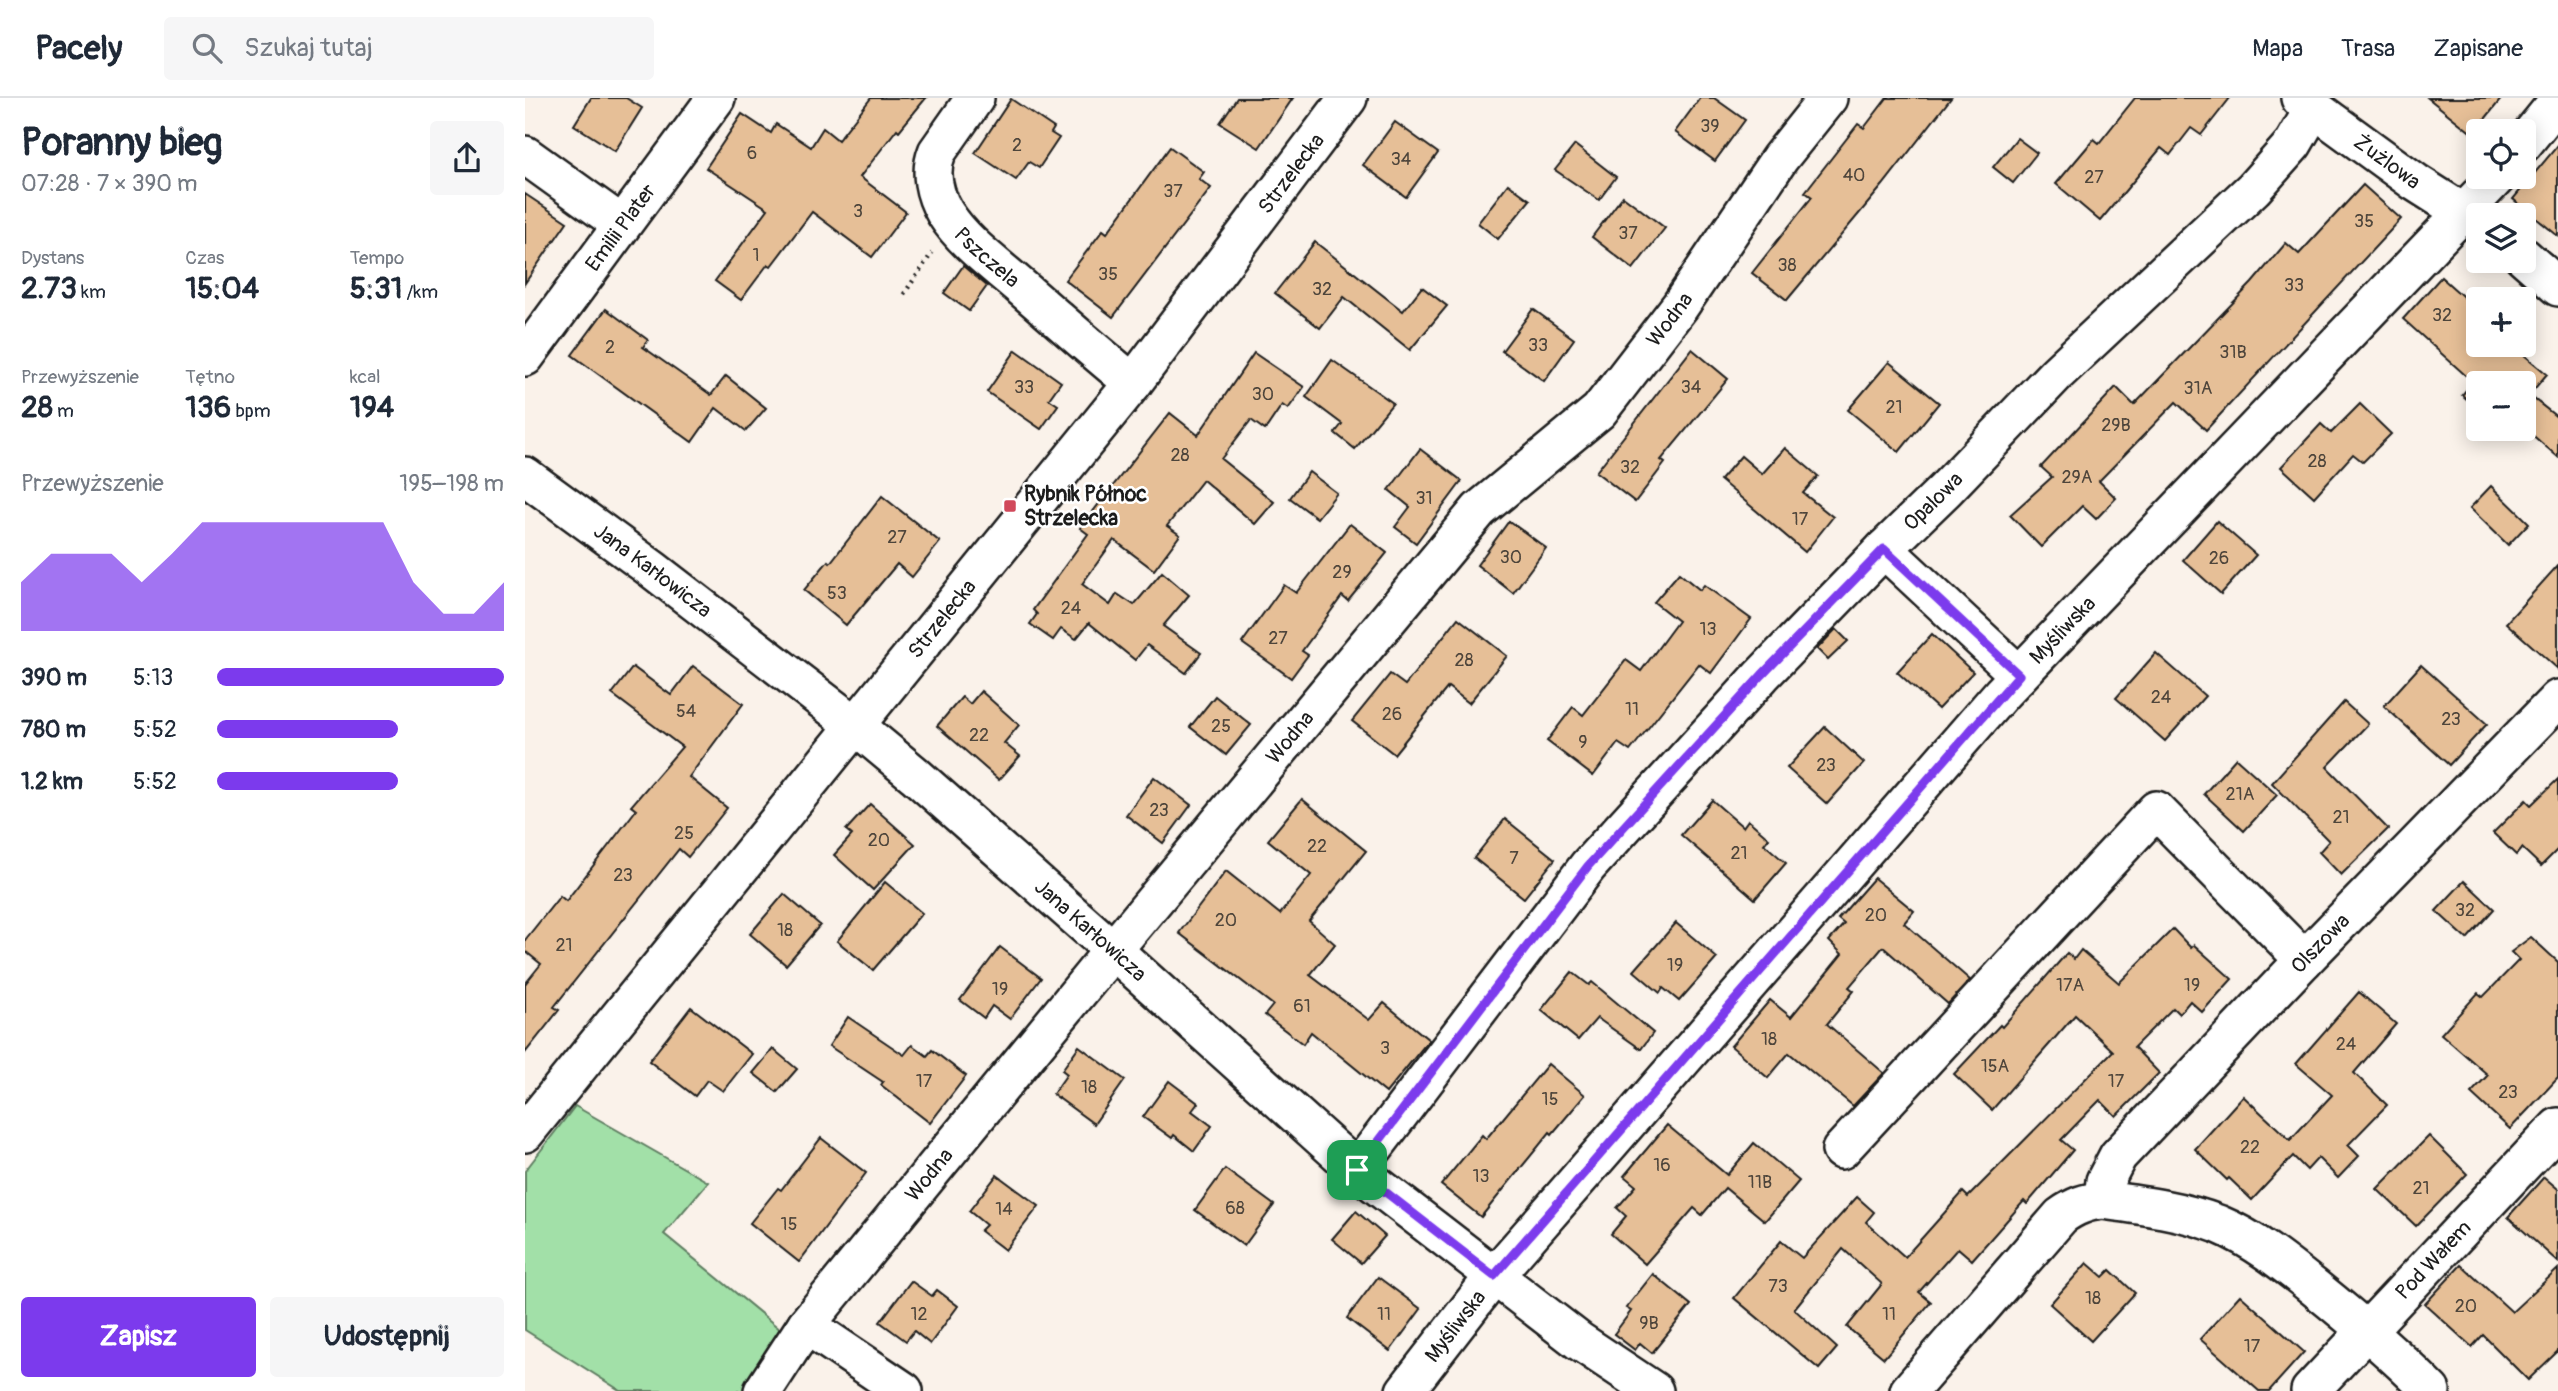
<!DOCTYPE html>
<html lang="pl">
<meta charset="utf-8">
<style>
body{margin:0;font-family:Pangolin,sans-serif;background:#f6f6f7;color:#1f2937;height:100vh;display:flex;flex-direction:column;font-size:26px;white-space:nowrap}
*{box-sizing:border-box;margin:0}
p{font-size:23px;color:#747a83}
.icon{flex:none;width:38px;height:38px;fill:none;stroke:currentColor;stroke-width:2;stroke-linecap:round;stroke-linejoin:round}
.map{position:relative;flex:1;overflow:hidden}
.sheet{display:flex;flex-direction:column;background:#fff;width:525px}
.sheet>*{flex:none}
.tools{position:absolute;left:1941px;top:21px;display:grid;gap:14px}
.tools a{display:grid;place-items:center;width:70px;height:70px;border-radius:7px;background:#fff;box-shadow:0 4px 18px #0003;font-size:35px}
.pin{position:absolute;display:grid;place-items:center;width:60px;height:60px;color:#fff;margin:-30px;border-radius:14px;box-shadow:0 4px 10px #0006}
.round{display:grid;place-items:center;flex:none;width:74px;height:74px;border-radius:7px;background:#f6f6f7}
.overview{display:flex;align-items:center;justify-content:space-between;height:119px;padding:0 21px}
h1{font-size:38px;font-weight:700;line-height:52px}
.figures{display:grid;grid-template-columns:repeat(3,1fr);gap:10px;height:119px;padding:7px 21px}
.figures div{display:grid;align-content:center}
.figures b{font-size:30px;font-weight:700}
.figures small{font-size:19px;font-weight:400}
.figures p{font-size:19px}
.chart{height:196px;padding:14px 21px}
.chart p{display:flex;justify-content:space-between}
.chart svg{width:100%;height:126px;margin-top:7px;fill:#7c3aed;opacity:.7}
.cta{display:flex;gap:14px;margin-top:auto;padding:14px 21px}
.cta a{flex:1;height:80px;border-radius:7px;background:#7c3aed;color:#fff;font-size:28px;font-weight:700;line-height:80px;text-align:center}
.cta a+a{background:#f6f6f7;color:#1f2937}
ul{padding:0 21px;list-style:none;font-size:23px}
li{display:grid;grid-template-columns:112px 84px 1fr;align-items:center;height:52px}
li i{height:18px;border-radius:9px;background:#7c3aed}
header{display:flex;align-items:center;gap:42px;box-sizing:border-box;height:98px;padding:0 35px;background:#fff;border-bottom:2px solid #e0e1e3}
header strong{font-size:33px}
nav{display:flex;gap:38px;margin-inline-start:auto;font-size:24px}
.search{width:490px;height:63px;background:#f6f6f7;display:flex;align-items:center;gap:18px;box-sizing:border-box;padding:0 24px;border-radius:7px;color:#747a83;font-size:26px}
main{display:flex;flex:1;min-height:0}
.map>svg:first-child{display:block}
.green{fill:#a2e0a8;stroke:#5f7e62;stroke-width:2}
.building{fill:#e6bf97;stroke:#1c1c1c;stroke-width:2}
.lines{fill:none;stroke-linecap:round;stroke-linejoin:round}
.minor-casing{stroke:#1c1c1c;stroke-width:42}
.path{stroke:#1c1c1c;stroke-width:4.5;stroke-dasharray:2 5;stroke-linecap:butt}
.minor{stroke:#fff;stroke-width:37}
.route-casing{stroke:#fff;stroke-width:14}
.route{stroke:#7c3aed;stroke-width:9}
.poi-dot{fill:#d1495b;stroke:#fff;stroke-width:2.5}
.labels{text-anchor:middle;stroke-width:5;stroke-linejoin:round;paint-order:stroke}
.number-label{font-size:18px;fill:#4e453b}
.street-label{font-size:21px;fill:#1c1c1c;stroke:#fff}
.poi-label{font-size:21px;font-weight:bold;fill:#1c1c1c;stroke:#fff;text-anchor:start}
</style>
<header>
<strong>Pacely</strong>
<div class="search"><svg class="icon" aria-label="search" viewBox="0 0 24 24"><circle cx="10" cy="10" r="6"/><path d="M15 15l6 6"/></svg>Szukaj tutaj</div>
<nav><a>Mapa</a><a>Trasa</a><a>Zapisane</a></nav>
</header>
<main>
<section class="sheet">
<div class="overview"><div><h1>Poranny bieg</h1><p>07:28 · 7 × 390 m</p></div><a class="round"><svg class="icon" aria-label="share" viewBox="0 0 24 24"><path d="M12 15V3M7 8l5-5 5 5M5 13v7h14v-7"/></svg></a></div>
<div class="figures">
<div><p>Dystans</p><b>2.73<small> km</small></b></div>
<div><p>Czas</p><b>15:04</b></div>
<div><p>Tempo</p><b>5:31<small> /km</small></b></div>
</div>
<div class="figures">
<div><p>Przewyższenie</p><b>28<small> m</small></b></div>
<div><p>Tętno</p><b>136<small> bpm</small></b></div>
<div><p>kcal</p><b>194</b></div>
</div>
<div class="chart"><p><span>Przewyższenie</span>195–198 m</p>
<svg viewBox="0 0 160 44" preserveAspectRatio="none"><path d="M0 44V27L10 17L20 17L30 17L40 27L50 17L60 6L70 6L80 6L90 6L100 6L110 6L120 6L130 27L140 38L150 38L160 27V44z"/></svg>
</div>
<ul>
<li><b>390 m</b>5:13<i style="width:100%"></i></li>
<li><b>780 m</b>5:52<i style="width:63%"></i></li>
<li><b>1.2 km</b>5:52<i style="width:63%"></i></li>
</ul>
<div class="cta"><a>Zapisz</a><a>Udostępnij</a></div>
</section>
<div class="map">
<svg width="2033" height="1293" viewBox="0 0 2033 1293">
<rect width="100%" height="100%" fill="#faf2ea"/>
<filter id="ink" filterUnits="userSpaceOnUse"><feTurbulence type="fractalNoise" baseFrequency=".0143" numOctaves="2"/><feDisplacementMap in="SourceGraphic" scale="14" xChannelSelector="R" yChannelSelector="G"/><feConvolveMatrix kernelMatrix="1 2 1 2 8 2 1 2 1" color-interpolation-filters="sRGB"/></filter>
<g filter="url(#ink)">
<path class="green" d="M50,1008L183,1084L139,1136L256,1232L219,1293H96L0,1232V1073Z"/>
<g class="building">
<path d="M66,0H101L117,10L90,53L49,27Z"/>
<path d="M346,0H401L374,33L372,31L335,79L381,114L347,159L287,114L246,168L243,166L216,202L190,183L243,111L181,70L217,16L246,35L251,26L286,49L298,30L313,42Z"/>
<path d="M712,0H768L734,50L695,25Z"/>
<path d="M1175,0H1189L1220,22L1190,63L1150,34Z"/>
<path d="M1362,0H1426L1358,87L1262,202L1227,175L1287,99L1280,94L1333,26L1339,30Z"/>
<path d="M1610,0H1705L1676,37L1666,30L1645,57L1636,50L1575,123L1531,86L1569,41L1574,45Z"/>
<path d="M1903,0H1977L1948,36Z"/>
<path d="M486,1L529,30L526,35L534,40L514,70L504,64L491,82L450,55Z"/>
<path d="M870,24L913,55L881,99L838,67Z"/>
<path d="M1492,40L1512,55L1488,85L1468,69Z"/>
<path d="M1050,47L1091,79L1074,102L1030,72Z"/>
<path d="M2033,47V138L1988,101Z"/>
<path d="M645,49L679,74L674,81L686,90L588,219L540,182L578,132L582,135Z"/>
<path d="M983,86L1005,102L973,141L953,125Z"/>
<path d="M1838,87L1876,121L1681,332L1651,304L1574,383L1591,400L1571,421L1557,408L1516,449L1485,417L1527,379L1516,369L1591,289L1609,307L1727,185L1761,145L1774,156Z"/>
<path d="M0,96L42,124L0,185Z"/>
<path d="M1098,98L1140,130L1108,171L1067,139Z"/>
<path d="M790,144L878,213L897,189L922,208L885,252L819,199L795,230L750,195Z"/>
<path d="M438,168L462,188L444,213L419,195Z"/>
<path d="M1916,179L1953,212V247H1987L2022,276L2004,297L2033,320V359L1998,329V285H1953V311L1937,297L1948,284L1878,221Z"/>
<path d="M81,211L123,242L118,249L186,297L201,278L241,310L221,333L191,310L167,344L47,257Z"/>
<path d="M1008,211L1049,241L1019,283L977,253Z"/>
<path d="M1167,251L1203,281L1136,362L1140,365L1110,404L1071,374Z"/>
<path d="M491,252L536,284L524,301L533,307L516,331L462,294Z"/>
<path d="M729,255L779,289L763,311L757,307L740,332L726,322L696,361L749,404L730,426L678,382L642,428L655,437L629,472L589,442L557,486L585,507L592,496L609,507L637,474L664,497L638,528L676,555L661,575L622,547L610,562L564,525L551,541L536,531L528,542L505,526L512,516L508,512L563,436L555,430L645,315L673,337Z"/>
<path d="M807,262L868,305L830,351L810,335L817,326L781,299Z"/>
<path d="M1364,264L1414,305L1374,354L1323,312Z"/>
<path d="M1835,306L1866,336L1838,364L1828,356L1789,399L1756,369L1796,326L1806,335Z"/>
<path d="M1260,350L1293,378L1278,395L1308,419L1280,454L1195,382L1216,358L1237,376Z"/>
<path d="M895,351L937,383L891,445L870,429L885,409L864,392Z"/>
<path d="M784,374L812,395L792,420L765,400Z"/>
<path d="M1966,388L2004,425L1983,447L1945,410Z"/>
<path d="M357,398L415,444L387,479L372,466L321,527L279,492L303,463L305,465Z"/>
<path d="M984,423L1021,450L988,495L952,467Z"/>
<path d="M1692,423L1731,457L1696,496L1658,462Z"/>
<path d="M825,426L862,455L823,503L817,498L777,553L783,557L766,580L717,545L759,487L771,495Z"/>
<path d="M2033,467V571L1981,525Z"/>
<path d="M1154,475L1175,492L1179,487L1226,521L1186,575L1174,566L1105,653L1093,645L1068,678L1022,643L1048,609L1058,617L1101,562L1116,573L1153,523L1129,504Z"/>
<path d="M933,520L982,558L944,605L923,589L869,656L827,623L865,576L880,587Z"/>
<path d="M1311,531L1323,543L1303,562L1292,551Z"/>
<path d="M1407,536L1448,574L1413,611L1372,574Z"/>
<path d="M1631,555L1680,598L1640,643L1591,600Z"/>
<path d="M1896,567L1962,626L1924,667L1859,608Z"/>
<path d="M168,568L218,606L164,679L202,710L163,759L154,751L29,909L34,912L0,955V886L16,866L0,853V842L35,798L41,803L111,712L106,708L157,649L87,596L108,569L146,597Z"/>
<path d="M456,593L494,627L479,645L495,658L474,682L412,628L437,599L445,606Z"/>
<path d="M690,598L726,627L701,657L665,629Z"/>
<path d="M1819,604L1843,626L1802,669L1863,731L1816,777L1794,754L1804,743L1747,685Z"/>
<path d="M1300,629L1339,665L1302,706L1262,670Z"/>
<path d="M1711,660L1752,697L1719,733L1679,696Z"/>
<path d="M629,679L666,707L638,745L601,717Z"/>
<path d="M2033,681V751L2016,768L1997,750L1991,757L1968,735L2001,702L2006,707Z"/>
<path d="M777,701L841,753L784,823L810,846L785,877L844,922L859,905L904,942L861,995L786,934L778,946L740,917L748,907L654,835L701,773L755,816L786,777L743,742Z"/>
<path d="M1187,702L1218,729L1223,722L1244,740L1239,746L1261,765L1230,801L1156,737Z"/>
<path d="M345,706L390,746L348,792L309,757L327,737L321,732Z"/>
<path d="M980,721L1030,761L999,800L949,760Z"/>
<path d="M1349,780L1389,813L1379,825L1445,882L1423,906L1358,849L1324,889L1329,893L1302,926L1359,975L1328,1008L1264,955L1243,980L1206,948L1245,902L1266,919L1317,856L1304,843L1319,826L1313,821Z"/>
<path d="M1939,783L1969,811L1942,841L1911,813Z"/>
<path d="M360,784L397,815L348,872L312,843Z"/>
<path d="M259,796L295,827L261,867L225,836Z"/>
<path d="M1151,825L1192,860L1154,903L1138,890L1135,895L1109,873Z"/>
<path d="M1648,831L1666,850L1669,847L1707,881L1677,914L1665,903L1654,916L1648,910L1609,949L1634,975L1591,1018L1575,1002L1536,1042L1548,1052L1502,1106L1499,1103L1447,1162L1433,1150L1394,1194L1406,1204L1359,1260L1322,1229L1357,1186L1318,1151L1269,1211L1312,1250L1294,1271L1209,1200L1256,1143L1277,1160L1332,1099L1349,1114L1341,1124L1380,1159L1438,1094L1443,1099L1588,953L1550,917L1467,1012L1429,976L1475,927L1477,929L1542,855L1549,861L1556,852L1594,885Z"/>
<path d="M2006,839L2033,864V980L1985,1031L1946,995L1963,977L1916,936L1953,895L1958,899L1994,862L1986,854Z"/>
<path d="M475,849L516,880L485,921L467,908L459,920L435,902Z"/>
<path d="M1047,874L1064,887L1067,884L1128,935L1116,951L1072,920L1053,942L1016,912Z"/>
<path d="M1834,894L1871,926L1829,975L1862,1007L1823,1047L1834,1058L1813,1080L1793,1060L1782,1072L1768,1058L1727,1102L1704,1080L1702,1082L1670,1051L1718,998L1765,1042L1807,997L1771,966Z"/>
<path d="M166,909L227,956L198,993L182,982L170,998L124,963Z"/>
<path d="M323,919L379,957L387,947L402,958L407,952L441,978L405,1025L356,987L358,984L304,948Z"/>
<path d="M554,948L600,982L569,1026L528,996L542,976L537,972Z"/>
<path d="M248,951L272,971L252,994L228,975Z"/>
<path d="M1023,966L1060,997L1027,1036L1025,1034L956,1119L916,1087L957,1037L961,1041Z"/>
<path d="M644,983L673,1005L667,1013L687,1028L669,1053L649,1037L647,1040L618,1019Z"/>
<path d="M1142,1027L1202,1077L1229,1045L1274,1083L1240,1123L1200,1090L1177,1117L1169,1110L1120,1166L1086,1136L1101,1118L1092,1110L1111,1088L1099,1078Z"/>
<path d="M1904,1038L1942,1076L1891,1128L1852,1091Z"/>
<path d="M296,1040L341,1075L274,1164L225,1125L253,1090L256,1092Z"/>
<path d="M700,1071L749,1107L719,1148L670,1112Z"/>
<path d="M472,1077L514,1108L480,1152L455,1133L461,1127L444,1113Z"/>
<path d="M2019,1079L2033,1091V1164L1983,1119Z"/>
<path d="M831,1113L860,1138L836,1165L807,1141Z"/>
<path d="M1562,1165L1578,1179L1585,1172L1610,1195L1566,1243L1525,1206Z"/>
<path d="M1936,1167L1987,1214L2033,1171V1253L2003,1282L1958,1237L1947,1249L1900,1206Z"/>
<path d="M1128,1176L1166,1207L1127,1255L1115,1245L1110,1252L1089,1236L1106,1213L1101,1210Z"/>
<path d="M853,1179L896,1211L865,1253L822,1220Z"/>
<path d="M386,1183L407,1198L412,1192L433,1208L405,1246L389,1233L381,1243L355,1224Z"/>
<path d="M1715,1197L1779,1254L1744,1293H1734L1675,1241Z"/>
</g>
<g class="lines">
<defs>
<g id="minor">
<path id="s1" d="M450,0L412,54C404,74 409,96 420,115C439,145 471,167 497,190C534,222 570,254 608,285"/>
<path id="s2" d="M1775,0L1890,84L1953,124"/>
<path d="M1998,46L2033,3"/>
<path d="M0,57L96,126"/>
<path d="M1998,158L2033,189"/>
<path id="s3" d="M0,259L191,0"/>
<path id="s4" d="M0,378L127,471L331,628L390,677L588,852L832,1072L1054,1243L1129,1293"/>
<path d="M1359,451L1494,577"/>
<path id="s5" d="M0,1035L608,285L823,0"/>
<path d="M1316,1052L1631,712L1779,862"/>
<path id="s6" d="M832,1072L1063,768L1237,577L1359,451L1420,392L1531,276L1729,90L1768,46L1789,10"/>
<path d="M1578,1102C1616,1107 1657,1112 1693,1126C1729,1141 1760,1166 1790,1190C1831,1223 1870,1256 1906,1293"/>
<path d="M281,1227L379,1293"/>
<path id="s7" d="M238,1293L281,1227L588,852L954,412L1074,313L1155,208L1255,60L1303,0"/>
<path id="s8" d="M880,1293L969,1178L1477,595L1972,79"/>
<path id="s9" d="M1384,1293L1536,1118C1550,1108 1561,1104 1578,1102L1580,1083L1593,1058L1779,862L2033,601"/>
<path id="s10" d="M1785,1293L2033,1029"/>
</g>
</defs>
<use href="#minor" class="minor-casing"/>
<path class="path" d="M379,196L407,155"/>
<use href="#minor" class="minor"/>
</g>
</g>
<g class="lines" filter="url(#ink)">
<defs>
<path id="route" d="M1359,451L1494,577L969,1178L832,1072L1063,768L1237,577Z"/>
</defs>
<use href="#route" class="route-casing"/>
<use href="#route" class="route"/>
</g>
<rect class="poi-dot" x="478" y="401" width="14" height="14" rx="3.5"/>
<g class="labels">
<g class="number-label">
<text x="1185" y="34">39</text>
<text x="492" y="53">2</text>
<text x="227" y="61">6</text>
<text x="876" y="67">34</text>
<text x="1329" y="83">40</text>
<text x="1569" y="85">27</text>
<text x="648" y="99">37</text>
<text x="333" y="119">3</text>
<text x="1839" y="129">35</text>
<text x="1103" y="141">37</text>
<text x="231" y="163">1</text>
<text x="1262" y="173">38</text>
<text x="583" y="182">35</text>
<text x="1769" y="193">33</text>
<text x="797" y="197">32</text>
<text x="1917" y="223">32</text>
<text x="1013" y="253">33</text>
<text x="85" y="255">2</text>
<text x="1708" y="260">31B</text>
<text x="499" y="295">33</text>
<text x="1166" y="295">34</text>
<text x="1673" y="296">31A</text>
<text x="738" y="302">30</text>
<text x="1369" y="315">21</text>
<text x="1591" y="333">29B</text>
<text x="655" y="363">28</text>
<text x="1792" y="369">28</text>
<text x="1105" y="375">32</text>
<text x="1552" y="385">29A</text>
<text x="899" y="406">31</text>
<text x="1275" y="427">17</text>
<text x="372" y="445">27</text>
<text x="986" y="465">30</text>
<text x="1694" y="466">26</text>
<text x="817" y="480">29</text>
<text x="312" y="501">53</text>
<text x="546" y="516">24</text>
<text x="1183" y="537">13</text>
<text x="753" y="546">27</text>
<text x="939" y="568">28</text>
<text x="1636" y="605">24</text>
<text x="1107" y="617">11</text>
<text x="161" y="619">54</text>
<text x="867" y="622">26</text>
<text x="1926" y="627">23</text>
<text x="696" y="634">25</text>
<text x="454" y="643">22</text>
<text x="1058" y="650">9</text>
<text x="1301" y="673">23</text>
<text x="1715" y="702">21A</text>
<text x="634" y="718">23</text>
<text x="1816" y="725">21</text>
<text x="159" y="741">25</text>
<text x="354" y="748">20</text>
<text x="792" y="754">22</text>
<text x="1214" y="761">21</text>
<text x="989" y="766">7</text>
<text x="98" y="783">23</text>
<text x="1940" y="818">32</text>
<text x="1351" y="823">20</text>
<text x="701" y="828">20</text>
<text x="260" y="838">18</text>
<text x="39" y="853">21</text>
<text x="1150" y="873">19</text>
<text x="1545" y="893">17A</text>
<text x="1667" y="893">19</text>
<text x="475" y="897">19</text>
<text x="777" y="914">61</text>
<text x="1244" y="947">18</text>
<text x="1821" y="952">24</text>
<text x="860" y="956">3</text>
<text x="1470" y="974">15A</text>
<text x="399" y="989">17</text>
<text x="1591" y="989">17</text>
<text x="564" y="995">18</text>
<text x="1983" y="1000">23</text>
<text x="1025" y="1007">15</text>
<text x="1725" y="1055">22</text>
<text x="1137" y="1073">16</text>
<text x="956" y="1084">13</text>
<text x="1235" y="1090">11B</text>
<text x="1896" y="1096">21</text>
<text x="710" y="1116">68</text>
<text x="479" y="1117">14</text>
<text x="264" y="1132">15</text>
<text x="1253" y="1194">73</text>
<text x="1568" y="1206">18</text>
<text x="1941" y="1214">20</text>
<text x="394" y="1222">12</text>
<text x="859" y="1222">11</text>
<text x="1364" y="1222">11</text>
<text x="1124" y="1231">9B</text>
<text x="1727" y="1254">17</text>
</g>
<g class="street-label">
<text dy="7" stroke="none"><textPath href="#s2" startOffset="108">Żużlowa</textPath></text>
<text dy="7" stroke="none"><textPath href="#s5" startOffset="1228">Strzelecka</textPath></text>
<text dy="7" stroke="none"><textPath href="#s3" startOffset="161">Emilii Plater</textPath></text>
<text dy="7" stroke="none"><textPath href="#s1" startOffset="191">Pszczela</textPath></text>
<text dy="7" stroke="none"><textPath href="#s7" startOffset="1407">Wodna</textPath></text>
<text dy="7" stroke="none"><textPath href="#s6" startOffset="884">Opalowa</textPath></text>
<text dy="7" stroke="none"><textPath href="#s4" startOffset="159">Jana Karłowicza</textPath></text>
<text dy="7" stroke="none"><textPath href="#s5" startOffset="662">Strzelecka</textPath></text>
<text dy="7" stroke="none"><textPath href="#s8" startOffset="1006">Myśliwska</textPath></text>
<text dy="7" stroke="none"><textPath href="#s7" startOffset="840">Wodna</textPath></text>
<text dy="7" stroke="none"><textPath href="#s4" startOffset="726">Jana Karłowicza</textPath></text>
<text dy="7" stroke="none"><textPath href="#s9" startOffset="618">Olszowa</textPath></text>
<text dy="7" stroke="none"><textPath href="#s7" startOffset="273">Wodna</textPath></text>
<text dy="7" stroke="none"><textPath href="#s10" startOffset="180">Pod Wałem</textPath></text>
<text dy="7" stroke="none"><textPath href="#s8" startOffset="82">Myśliwska</textPath></text>
</g>
<g class="poi-label">
<text x="499" y="403">Rybnik Północ<tspan x="499" dy="24">Strzelecka</tspan></text>
</g>
</g>
</svg>
<div class="tools">
<a><svg class="icon" aria-label="locate" viewBox="0 0 24 24"><circle cx="12" cy="12" r="6"/><path d="M12 2v4M12 18v4M2 12h4M18 12h4"/></svg></a>
<a><svg class="icon" aria-label="layers" viewBox="0 0 24 24"><path d="M12 4l9 5-9 5-9-5zM3 14l9 5 9-5"/></svg></a>
<a>+</a>
<a>−</a>
</div>
<div class="pin" style="left:832px;top:1072px;background:#1e9e55"><svg class="icon" aria-label="arrive" viewBox="0 0 24 24"><path d="M6 21V4h12l-3 4 3 4H6"/></svg></div>
</div>
</main>
